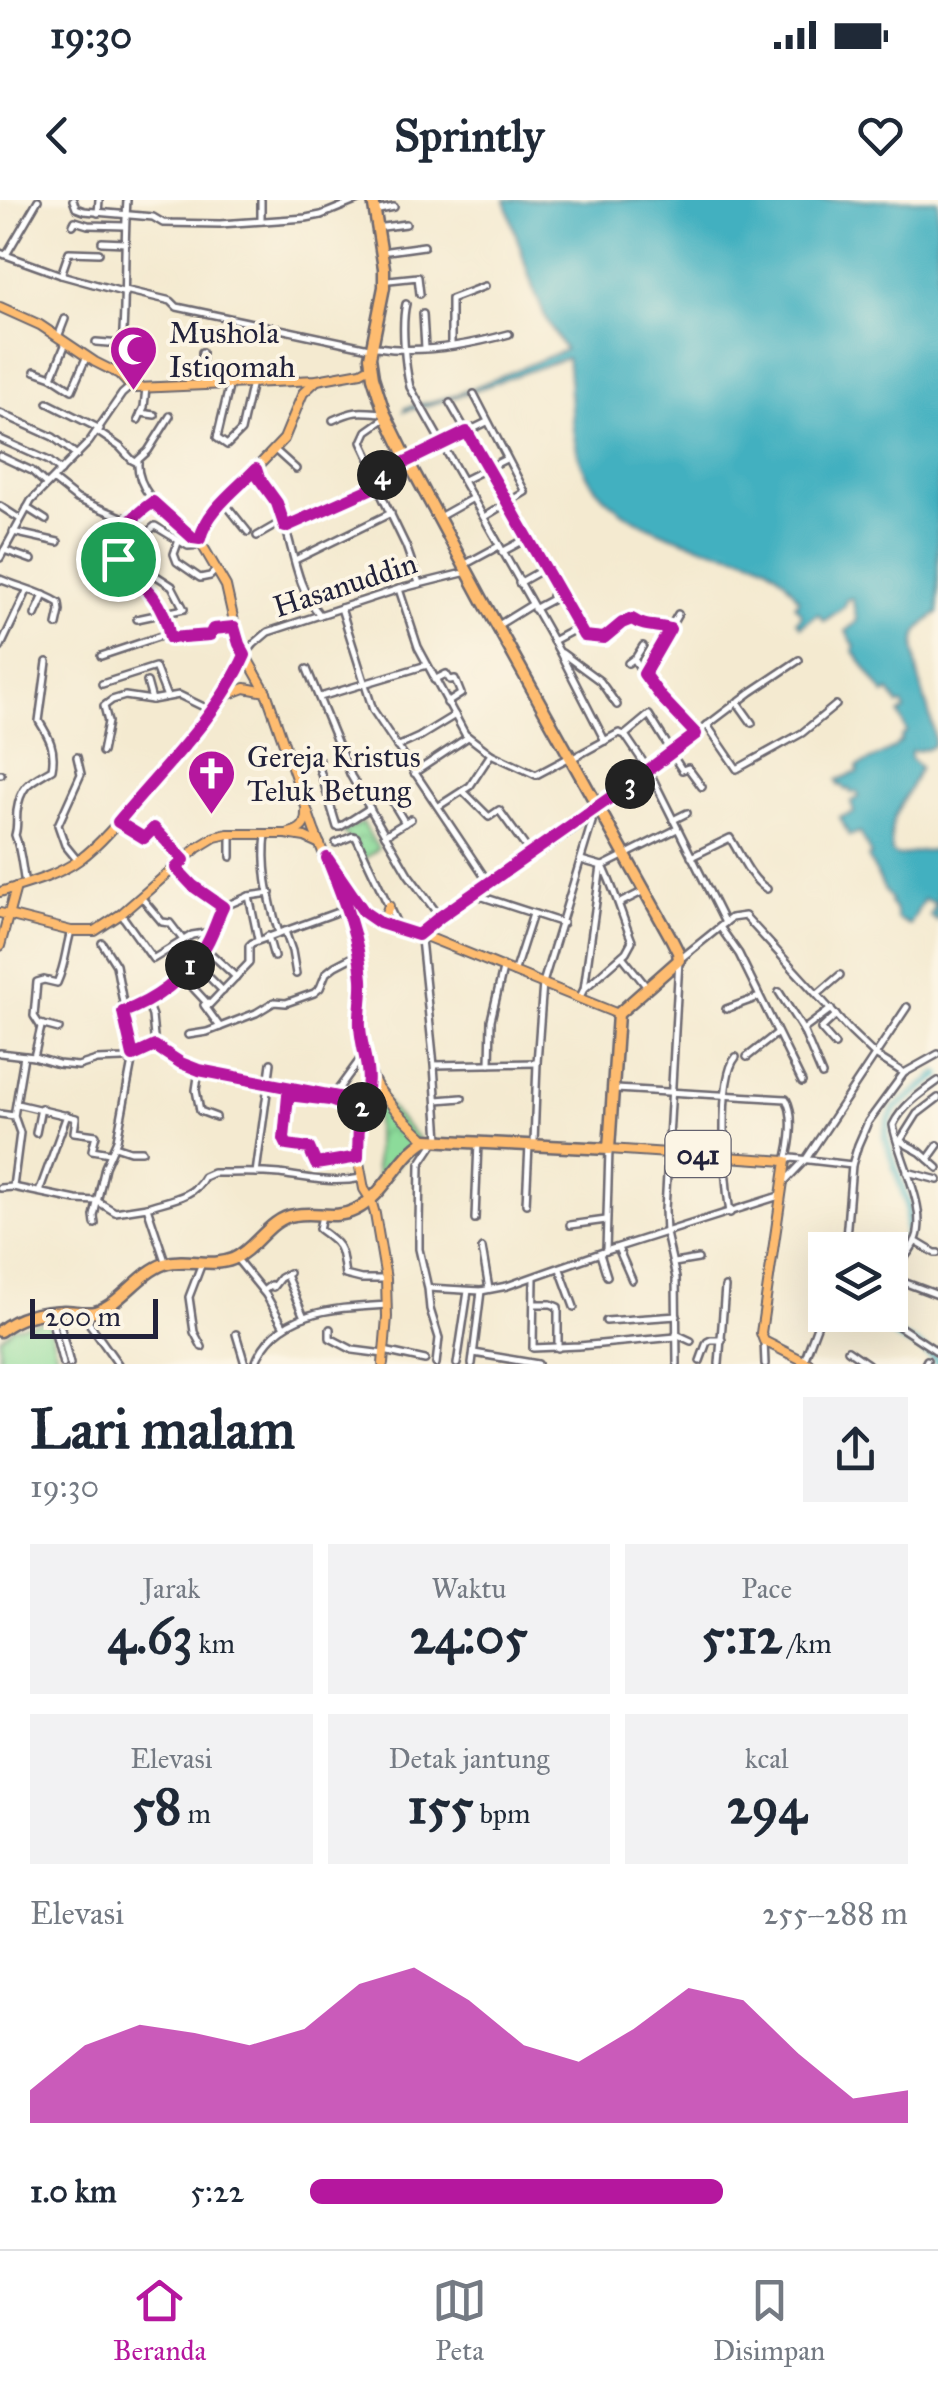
<!DOCTYPE html>
<html lang="id">
<meta charset="utf-8">
<style>
body{margin:0;font-family:"IM FELL Great Primer",serif;background:#f2f2f3;color:#1f2937;height:100vh;display:flex;flex-direction:column;font-size:38px;white-space:nowrap}
*{box-sizing:border-box;margin:0}
p{font-size:32px;color:#747a83}
.icon{flex:none;width:55px;height:55px;fill:none;stroke:currentColor;stroke-width:2;stroke-linecap:round;stroke-linejoin:round}
.map{position:relative;height:1164px;overflow:hidden}
.panel{display:flex;flex-direction:column;background:#fff;flex:1}
.panel>*{flex:none}
.buttons{position:absolute;left:808px;top:1032px;display:grid;gap:20px}
.buttons a{display:grid;place-items:center;width:100px;height:100px;border-radius:0px;background:#fff;box-shadow:0 10px 40px #0002;font-size:50px}
.scale{position:absolute;left:30px;bottom:25px;width:128px;box-sizing:border-box;padding-left:10px;border:5px solid #22223b;border-top:0;font-size:28px;line-height:35px;white-space:nowrap;color:#22223b;-webkit-text-stroke:8px #fcf5e5;paint-order:stroke}
.pin{position:absolute;display:grid;place-items:center;width:85px;height:85px;color:#fff;margin:-42px;border:5px solid #fff;border-radius:50%;box-shadow:0 2px 10px #0007}
.km{position:absolute;width:50px;height:50px;margin:-25px;border-radius:50%;background:#222;color:#fff;font-size:28px;line-height:50px;text-align:center}
.round{display:grid;place-items:center;flex:none;width:105px;height:105px;border-radius:0px;background:#f2f2f3}
.summary{display:flex;align-items:center;justify-content:space-between;height:170px;padding:0 30px}
h1{font-size:55px;font-weight:700;line-height:75px}
.metrics{display:grid;grid-template-columns:repeat(3,1fr);gap:15px;height:170px;padding:10px 30px}
.metrics div{display:grid;align-content:center;border-radius:0px;background:#f2f2f3;text-align:center}
.metrics b{font-size:50px;font-weight:700}
.metrics small{font-size:28px;font-weight:400}
.metrics p{font-size:28px}
.chart{height:280px;padding:20px 30px}
.chart p{display:flex;justify-content:space-between}
.chart svg{width:100%;height:180px;margin-top:10px;fill:#b5179e;opacity:.7}
ul{padding:0 30px;list-style:none;font-size:32px}
li{display:grid;grid-template-columns:160px 120px 1fr;align-items:center;height:75px}
li i{height:25px;border-radius:12px;background:#b5179e}
.status{display:flex;justify-content:space-between;align-items:center;height:70px;padding:0 50px;background:#fff;direction:ltr}
.status svg{height:28px;fill:currentColor}
header{display:flex;justify-content:space-between;align-items:center;height:130px;padding:0 30px;background:#fff;font-size:45px;font-weight:700}
.tabs{display:flex;justify-content:space-around;align-items:center;height:140px;border-top:2px solid #e0e1e3;background:#fff;font-size:28px;color:#747a83}
.tabs a{display:grid;justify-items:center;gap:5px}
.tabs .on{color:#b5179e}
.map>svg:first-child{display:block}
.park{fill:url(#park-crowns);stroke:#577e6a;stroke-width:2.5}
.pitch{fill:#8cdb9a;stroke:#577e6a;stroke-width:2.5}
.water{fill:#43b0c0;stroke:#32697e;stroke-width:2.5}
.lines{fill:none;stroke-linecap:round;stroke-linejoin:round}
.river{stroke:#43b0c0;stroke-width:8}
.minor-casing{stroke:#6c686f;stroke-width:10}
.major-casing{stroke:#6c686f;stroke-width:12}
.highway-casing{stroke:#6c686f;stroke-width:15}
.minor{stroke:#fff;stroke-width:5}
.major{stroke:#febc70;stroke-width:8}
.highway{stroke:#febc70;stroke-width:10}
.route-casing{stroke:#fff;stroke-width:20}
.route{stroke:#b5179e;stroke-width:12}
.labels{text-anchor:middle;stroke-width:8;stroke-linejoin:round;paint-order:stroke}
.shield{fill:#fcf5e5;stroke:#63616e;stroke-width:2.5}
.shield-label{font-size:28px;font-weight:bold;fill:#22223b}
.poi-label{font-size:30px;fill:#22223b;stroke:#fcf5e5;text-anchor:start}
.street-label{font-size:30px;fill:#22223b;stroke:#fcf5e5}
</style>
<div class="status"><b>19:30</b><svg viewBox="0 0 49 12"><path d="M0 12V9h3v3zM5 12V6h3v6zM10 12V3h3v9zM15 12V0h3v12zM26 1h20v11H26zM47 4h2v5h-2z"/></svg></div>
<header><svg class="icon" aria-label="back" viewBox="0 0 24 24"><path d="M15 5l-7 7 7 7"/></svg>Sprintly<svg class="icon" aria-label="heart" viewBox="0 0 24 24"><path d="M12 20l-8-8c-3-5 5-10 8-4 3-6 11-1 8 4z"/></svg></header>
<div class="map">
<svg width="938" height="1164" viewBox="0 0 938 1164">
<defs>
<pattern id="park-crowns" width="20" height="18" patternUnits="userSpaceOnUse" patternTransform="scale(2.5)"><rect width="20" height="18" fill="#8cdb9a"/><path d="M2 6a3 3 0 1 1 6 0M12 15a3 3 0 1 1 6 0" fill="none" stroke="#78bc86"/></pattern>
</defs>
<rect width="100%" height="100%" fill="#fcf5e5"/>
<filter id="ink" filterUnits="userSpaceOnUse"><feTurbulence type="fractalNoise" baseFrequency=".01" numOctaves="2"/><feDisplacementMap in="SourceGraphic" scale="20" xChannelSelector="R" yChannelSelector="G"/><feConvolveMatrix kernelMatrix="1 2 1 2 8 2 1 2 1" color-interpolation-filters="sRGB"/></filter>
<filter id="wash" filterUnits="userSpaceOnUse"><feTurbulence type="fractalNoise" baseFrequency=".0048" numOctaves="4" result="noise"/><feDisplacementMap in="SourceGraphic" scale="40" xChannelSelector="R" yChannelSelector="G"/><feGaussianBlur stdDeviation="2.25" result="paint"/><feColorMatrix in="noise" values="0 0 0 0 0 0 0 0 0 0 0 0 0 0 0 0 0 1.4 0 .05"/><feComposite in="paint" operator="in"/></filter>
<g filter="url(#wash)">
<rect width="100%" height="100%" fill="#f4ead0"/>
<g class="park">
<path d="M363,623L378,649L364,659L343,631Z"/>
<path d="M376,887L395,914L419,939L379,985L376,968Z"/>
</g>
<path class="pitch" d="M48,1120L59,1164H0V1138L13,1127Z"/>
<path class="water" d="M505,0H938V413C930,419 919,426 916,436C908,469 938,522 934,545C928,551 918,550 911,551V559L920,567C906,602 886,613 892,653L898,656L920,651L938,650L937,721L930,716L935,703L924,699L910,725L897,719L895,709L890,703L891,700L885,691L868,657L871,655L860,632L849,636L840,617L854,613L851,602L859,597L857,592L851,593L849,589L845,590L842,585L839,586L837,580L858,572L857,567L892,549L902,540L901,537L907,532L899,514L905,510L902,504L898,505L889,491L884,494L853,450L855,447L846,431L857,421L852,398L846,400L844,407L824,421L818,414L801,426L797,421L802,415L795,405L799,400C791,386 781,375 768,366C752,356 733,354 716,350C668,337 602,315 582,265C568,231 572,194 567,158C512,175 460,199 404,211L405,208L453,196L565,150L547,121L533,88Z"/>
<g class="lines">
<g class="river">
<path d="M890,1061L907,1036L908,1006L885,936L888,922L895,909L938,875"/>
<path d="M871,1115C886,1139 922,1140 938,1163"/>
</g>
</g>
</g>
<g filter="url(#ink)">
<g class="lines">
<defs>
<g id="minor">
<path d="M73,0L76,8L84,11L153,17L163,23L220,24L306,18L321,15L358,0"/>
<path d="M261,0V21"/>
<path d="M379,10L394,7"/>
<path d="M98,13L99,0"/>
<path d="M73,25L75,21L88,25L125,26"/>
<path d="M383,27L406,24"/>
<path d="M102,42L125,43"/>
<path d="M388,51L424,46"/>
<path d="M0,53L61,75L126,93"/>
<path d="M6,55L38,0"/>
<path d="M61,75L69,52L99,53"/>
<path d="M389,80L418,77L420,94"/>
<path d="M125,90L171,101L177,107L369,148"/>
<path d="M406,104C401,124 405,166 410,187L559,451L605,541"/>
<path d="M423,114L425,148"/>
<path d="M58,137L65,119"/>
<path d="M96,142L122,144"/>
<path d="M451,145V99L485,86"/>
<path d="M377,147C419,154 469,145 509,134"/>
<path d="M202,152V185"/>
<path d="M35,171L52,177L72,190L86,158"/>
<path d="M119,174C127,116 123,58 127,0"/>
<path d="M52,177L66,143"/>
<path d="M230,183L217,238L227,245L241,231L252,182"/>
<path d="M474,194L525,292L484,317"/>
<path d="M48,203L100,229"/>
<path d="M450,203L584,436L603,438L622,423L632,419C645,428 656,425 670,429"/>
<path d="M0,213L53,237L77,255"/>
<path d="M141,213L155,215"/>
<path d="M170,216L148,251L138,260C135,294 171,317 193,338L200,339"/>
<path d="M138,220L144,207L146,188"/>
<path d="M333,220C354,210 359,211 381,213"/>
<path d="M98,232L120,247L132,260L138,263"/>
<path d="M0,239L49,261L61,271"/>
<path d="M275,250L296,269"/>
<path d="M0,256L32,271L46,284"/>
<path d="M256,269C260,282 271,290 277,303C293,338 293,385 320,415"/>
<path d="M379,278L362,242L367,231L387,217"/>
<path d="M53,280L77,299L129,320"/>
<path d="M464,280L506,259"/>
<path d="M153,302L129,320L118,349L116,366C132,375 158,396 165,413C168,420 169,429 170,438L210,435L213,429L234,427"/>
<path d="M224,302L248,332"/>
<path d="M0,306L20,319"/>
<path d="M27,308L46,320"/>
<path d="M441,316L473,298"/>
<path d="M285,327L377,286"/>
<path d="M13,332L58,342"/>
<path d="M257,336L283,321"/>
<path d="M179,340L174,354L177,362L200,378L210,376L217,369"/>
<path d="M140,349L139,344L143,336L155,326L188,346L201,345"/>
<path d="M4,350L32,360"/>
<path d="M502,352L526,339"/>
<path d="M0,358L31,301L89,242L122,194L130,187"/>
<path d="M295,360L391,313"/>
<path d="M464,365L499,346"/>
<path d="M0,379C20,388 40,391 59,403L60,411L57,425"/>
<path d="M419,383L406,346L377,286L379,278L391,269L487,222"/>
<path d="M519,383L544,369"/>
<path d="M399,389L418,447L465,534L491,554L536,575L570,557"/>
<path d="M341,408L373,510L488,682"/>
<path d="M534,409L553,399L552,396"/>
<path d="M35,415L44,395"/>
<path d="M137,419L184,409L172,386L155,375"/>
<path d="M497,426L531,405"/>
<path d="M553,441L579,427"/>
<path d="M0,448L27,391"/>
<path d="M562,453L600,481L617,505"/>
<path d="M245,455L254,444L268,432L399,389L467,372"/>
<path d="M101,456L170,433"/>
<path d="M634,459L652,487L696,534"/>
<path d="M628,463L636,457L643,446"/>
<path d="M307,469L351,576L408,674L440,717"/>
<path d="M644,474L678,414"/>
<path d="M434,480L446,474L450,480L455,479L461,494L447,503"/>
<path d="M147,482L152,500"/>
<path d="M102,484L155,467L167,497"/>
<path d="M320,497L427,465"/>
<path d="M737,502L752,523"/>
<path d="M707,525L737,569L802,533L836,505"/>
<path d="M625,535L649,515L672,552"/>
<path d="M397,547L419,537L455,515"/>
<path d="M102,552L108,522L104,506L112,500L125,496L152,500L179,495L212,511"/>
<path d="M671,553L682,570L688,568L702,587"/>
<path d="M77,557L81,574L58,625L65,645L78,661"/>
<path d="M573,558L619,533L625,535L648,569L725,723"/>
<path d="M320,561L319,567L337,627H340L370,608"/>
<path d="M414,573L468,537"/>
<path d="M0,574H1"/>
<path d="M463,591L489,617L499,610L530,653"/>
<path d="M387,593L405,623"/>
<path d="M439,606L470,586L491,554"/>
<path d="M588,619L587,614L591,609L627,586L751,492L799,460"/>
<path d="M673,620L687,613"/>
<path d="M118,622L144,638L154,628L183,659"/>
<path d="M266,634C262,666 269,702 279,733"/>
<path d="M385,635L411,619"/>
<path d="M336,643L353,636L356,637L398,726"/>
<path d="M231,657V634"/>
<path d="M691,657L730,638C741,655 750,679 767,689"/>
<path d="M581,660L602,666"/>
<path d="M603,666L677,629"/>
<path d="M176,668L193,686L223,707"/>
<path d="M25,684C22,668 21,650 15,635C18,626 16,620 17,611C21,584 30,582 52,569C56,549 49,537 39,521L47,462"/>
<path d="M477,695L563,723"/>
<path d="M249,696L258,739"/>
<path d="M141,697L162,722L170,723L183,740"/>
<path d="M620,703L644,691"/>
<path d="M223,707L249,696L270,693"/>
<path d="M121,714L153,759L192,735L211,732"/>
<path d="M427,727L488,682L586,615"/>
<path d="M720,727L739,754L802,882"/>
<path d="M285,731L292,751L296,774"/>
<path d="M424,733L488,686L588,619"/>
<path d="M210,734L214,736L213,740L183,777L209,805L249,763V746L252,743L346,709"/>
<path d="M268,736L274,757"/>
<path d="M421,739L434,865L439,940"/>
<path d="M203,749L223,707"/>
<path d="M207,750L236,777"/>
<path d="M622,756L646,786"/>
<path d="M196,764L223,791"/>
<path d="M514,773L533,714"/>
<path d="M584,789L626,752L632,741C622,716 615,691 603,666"/>
<path d="M779,792L803,830L822,875"/>
<path d="M818,794L840,775"/>
<path d="M580,797L584,789L601,666"/>
<path d="M147,803L152,816L155,847"/>
<path d="M204,805L220,827"/>
<path d="M726,809L759,797"/>
<path d="M123,812C147,803 166,791 183,773"/>
<path d="M40,824L59,829"/>
<path d="M803,830L831,809"/>
<path d="M188,835L207,832L256,813L274,802L286,803L314,793L320,788L326,773L335,766L358,754"/>
<path d="M835,845L821,829L836,815"/>
<path d="M0,853L34,857L58,864L78,866L97,860L123,859L155,847L181,863L199,870L364,902"/>
<path d="M34,857L41,827L34,816L37,782L44,780L57,783C66,763 65,751 71,731"/>
<path d="M747,857L776,834"/>
<path d="M490,864L491,820L503,769"/>
<path d="M435,865L537,863"/>
<path d="M199,870L196,890L200,911L216,917"/>
<path d="M616,889L786,899C795,915 791,943 786,961L792,958L852,965"/>
<path d="M334,895L364,854"/>
<path d="M437,900L462,898"/>
<path d="M17,904L76,918L74,932L96,935L92,950L110,953"/>
<path d="M0,914L14,916L20,933L13,987"/>
<path d="M14,916L24,856"/>
<path d="M36,933L41,908"/>
<path d="M900,941L917,914L938,898"/>
<path d="M900,941L920,952L938,968"/>
<path d="M534,942L537,863L543,783L592,622"/>
<path d="M434,943L420,964L419,1026V1049L428,1088L430,1109L439,1138L436,1164"/>
<path d="M115,946L130,951H142"/>
<path d="M357,958L324,964L316,963L309,948L287,945L284,939L287,898L290,894L330,900L360,911"/>
<path d="M928,959L938,945"/>
<path d="M907,972L938,980"/>
<path d="M256,973L271,863"/>
<path d="M784,982L806,959L907,807"/>
<path d="M0,988L13,987L76,1000L97,1001L115,1012L147,1007L166,1064"/>
<path d="M39,992L67,915"/>
<path d="M526,1004L529,945"/>
<path d="M147,1007C167,1000 194,998 204,977L213,973C235,973 258,972 280,974C308,978 332,984 362,978"/>
<path d="M730,1013C725,982 717,879 736,857"/>
<path d="M322,1016L319,1029C343,1046 341,1047 345,1075L361,1079H385"/>
<path d="M475,1019L478,942"/>
<path d="M95,1024L94,1016L105,967L117,940L133,856L116,765L102,743"/>
<path d="M570,1025L606,1020"/>
<path d="M915,1041L935,1053H938"/>
<path d="M817,1043L845,1048"/>
<path d="M482,1048L489,1089"/>
<path d="M618,1048L632,1080"/>
<path d="M845,1050L852,965L858,945L868,922L904,873L938,854"/>
<path d="M606,1051L609,949"/>
<path d="M600,1054L607,1076"/>
<path d="M236,1058L266,1095L284,1127"/>
<path d="M202,1063L189,1097L194,1132L202,1147"/>
<path d="M674,1063L698,1059"/>
<path d="M560,1069L574,1107"/>
<path d="M890,1074C899,1065 909,1053 915,1042C930,1011 898,957 893,925C902,906 921,893 938,881"/>
<path d="M286,1075L304,1117"/>
<path d="M534,1077L533,1148L579,1146L676,1137"/>
<path d="M890,1077L938,1095"/>
<path d="M428,1088L481,1091L507,1086L606,1051L779,996"/>
<path d="M263,1091L271,1085L273,1087L280,1078L289,1073"/>
<path d="M534,1104H551L558,1107V1148"/>
<path d="M57,1112L70,1164"/>
<path d="M50,1114L63,1164"/>
<path d="M882,1115L938,1152"/>
<path d="M84,1116L118,1164"/>
<path d="M606,1121L677,1116"/>
<path d="M330,1129V1138L353,1150L384,1154"/>
<path d="M236,1134L245,1164"/>
<path d="M676,1134L691,1141"/>
<path d="M764,1141L765,1164"/>
<path d="M848,1150L868,1164"/>
<path d="M384,1151L425,1160"/>
<path d="M474,1153L538,1164"/>
<path d="M700,1161L707,1142L711,1140H722"/>
<path d="M804,1161L825,1105"/>
<path d="M255,1164C276,1109 337,1108 387,1105"/>
<path d="M457,1164L468,1091"/>
<path d="M472,1164L481,1091"/>
<path d="M677,1164L676,1078L666,1033L665,1010L679,760L731,718L745,716L851,832L875,855L904,873"/>
<path d="M719,1164L725,1087"/>
<path d="M925,1164L927,1160"/>
</g>
<g id="major">
<path d="M0,107L40,125L95,162L119,174L131,187L137,188L317,180L361,172L372,166"/>
<path d="M317,180L303,193L284,239L211,316L203,328L201,343L226,386L239,444L266,492L314,630L346,709L353,730L362,778L360,826L369,871L378,888L398,913L426,940"/>
<path d="M224,496L245,488L266,492"/>
<path d="M289,633C302,630 306,625 306,612"/>
<path d="M335,671L355,700L371,718L418,735"/>
<path d="M0,692C26,684 57,676 79,660C106,640 127,611 148,586C183,544 223,506 245,455"/>
<path d="M0,713L71,731H95L121,714L197,648L215,637L228,634H286L305,637L320,644"/>
<path d="M376,719L385,716L389,706"/>
<path d="M425,736L618,814"/>
<path d="M0,746L16,687"/>
<path d="M369,871L366,895L359,919L358,957L364,989L371,1000L375,1014L386,1079L387,1117L383,1164"/>
<path d="M609,949L786,961L761,1133L764,1141L810,1164"/>
</g>
<path id="highway" d="M0,1131C18,1116 40,1112 64,1111C74,1111 85,1114 95,1112C121,1104 139,1073 164,1064C187,1057 211,1068 233,1059C256,1049 269,1018 295,1015C316,1011 335,1020 355,1010C386,995 397,957 426,940L609,949L618,814L679,760L678,752L671,738L482,399L409,263L384,212L373,177L370,157L384,87V68L373,0"/>
</defs>
<use href="#minor" class="minor-casing"/>
<use href="#major" class="major-casing"/>
<use href="#highway" class="highway-casing"/>
<use href="#minor" class="minor"/>
<use href="#major" class="major"/>
<use href="#highway" class="highway"/>
</g>
</g>
<g class="lines" filter="url(#ink)">
<defs>
<path id="route" d="M118,359L116,366C146,384 165,403 170,438L210,435L213,429L234,427L239,444L245,455C218,516 161,570 118,622L144,638L154,628L184,660L176,668L193,686L223,707C216,721 212,738 203,750C183,779 156,800 123,812L133,856L155,846L181,863L199,870L364,902L359,919L358,957L316,964L309,948L287,945L284,939L288,895L330,900L360,911C376,874 363,863 360,827C359,811 363,795 362,779C359,738 343,697 327,658L364,712L380,723L418,735L440,717L627,586L696,534L661,497L644,474L670,429C656,425 645,428 632,419L622,423L604,438L584,436L467,232L391,269L378,278L377,286L285,327L277,303L259,278L256,269C237,289 206,311 200,339L193,338L153,302C133,316 116,332 118,359"/>
</defs>
<use href="#route" class="route-casing"/>
<use href="#route" class="route"/>
</g>
<defs>
<symbol id="mosque-pin" viewBox="-11 -11 22 30"><path d="M0 17L-7.5 6A9.5 9.5 0 1 1 7.5 6Z" fill="#b5179e" stroke="#fcf5e5"/><path d="M3.5-4.9A6 6 0 1 0 3.5 4.9A5 5 0 1 1 3.5-4.9Z" fill="#fff"/></symbol>
<symbol id="church-pin" viewBox="-11 -11 22 30"><path d="M0 17L-7.5 6A9.5 9.5 0 1 1 7.5 6Z" fill="#b5179e" stroke="#fcf5e5"/><path d="M-1.2-6h2.4v3.5h3.3v2.4h-3.3V6h-2.4V-.1h-3.3v-2.4h3.3Z" fill="#fff"/></symbol>
</defs>
<g fill-rule="evenodd">
<use href="#mosque-pin" x="106" y="122" width="55" height="75"/>
<use href="#church-pin" x="184" y="546" width="55" height="75"/>
</g>
<g class="labels">
<rect class="shield" x="665.5" y="931" width="65" height="46" rx="8"/>
<g class="shield-label">
<text x="698" y="964">041</text>
</g>
<g class="poi-label">
<text x="169" y="143">Mushola<tspan x="169" dy="34">Istiqomah</tspan></text>
<text x="247" y="567">Gereja Kristus<tspan x="247" dy="34">Teluk Betung</tspan></text>
</g>
<g class="street-label">
<text transform="translate(345 385) rotate(-18)" y="10">Hasanuddin</text>
</g>
</g>
</svg>
<div class="buttons">
<a><svg class="icon" aria-label="layers" viewBox="0 0 24 24"><path d="M12 4l9 5-9 5-9-5zM3 14l9 5 9-5"/></svg></a>
</div>
<div class="scale">200 m</div>
<div class="pin" style="left:118px;top:359px;background:#1e9e55"><svg class="icon" aria-label="arrive" viewBox="0 0 24 24"><path d="M6 21V4h12l-3 4 3 4H6"/></svg></div>
<b class="km" style="left:190px;top:765px">1</b>
<b class="km" style="left:362px;top:907px">2</b>
<b class="km" style="left:630px;top:584px">3</b>
<b class="km" style="left:382px;top:275px">4</b>
</div>
<section class="panel">
<div class="summary"><div><h1>Lari malam</h1><p>19:30</p></div><a class="round"><svg class="icon" aria-label="share" viewBox="0 0 24 24"><path d="M12 15V3M7 8l5-5 5 5M5 13v7h14v-7"/></svg></a></div>
<div class="metrics">
<div><p>Jarak</p><b>4.63<small> km</small></b></div>
<div><p>Waktu</p><b>24:05</b></div>
<div><p>Pace</p><b>5:12<small> /km</small></b></div>
</div>
<div class="metrics">
<div><p>Elevasi</p><b>58<small> m</small></b></div>
<div><p>Detak jantung</p><b>155<small> bpm</small></b></div>
<div><p>kcal</p><b>294</b></div>
</div>
<div class="chart"><p><span>Elevasi</span>255–288 m</p>
<svg viewBox="0 0 160 44" preserveAspectRatio="none"><path d="M0 44V36L10 25L20 20L30 22L40 25L50 21L60 10L70 6L80 14L90 25L100 29L110 21L120 11L130 14L140 27L150 38L160 36V44z"/></svg>
</div>
<ul>
<li><b>1.0 km</b>5:22<i style="width:69%"></i></li>
</ul>
</section>
<nav class="tabs">
<a class="on"><svg class="icon" aria-label="home" viewBox="0 0 24 24"><path d="M3 11l9-7 9 7M6 9v11h12V9"/></svg>Beranda</a>
<a><svg class="icon" aria-label="map" viewBox="0 0 24 24"><path d="M3 6l6-2 6 2 6-2v14l-6 2-6-2-6 2zM9 4v14M15 6v14"/></svg>Peta</a>
<a><svg class="icon" aria-label="saved" viewBox="0 0 24 24"><path d="M7 4h10v16l-5-4-5 4z"/></svg>Disimpan</a>
</nav>
